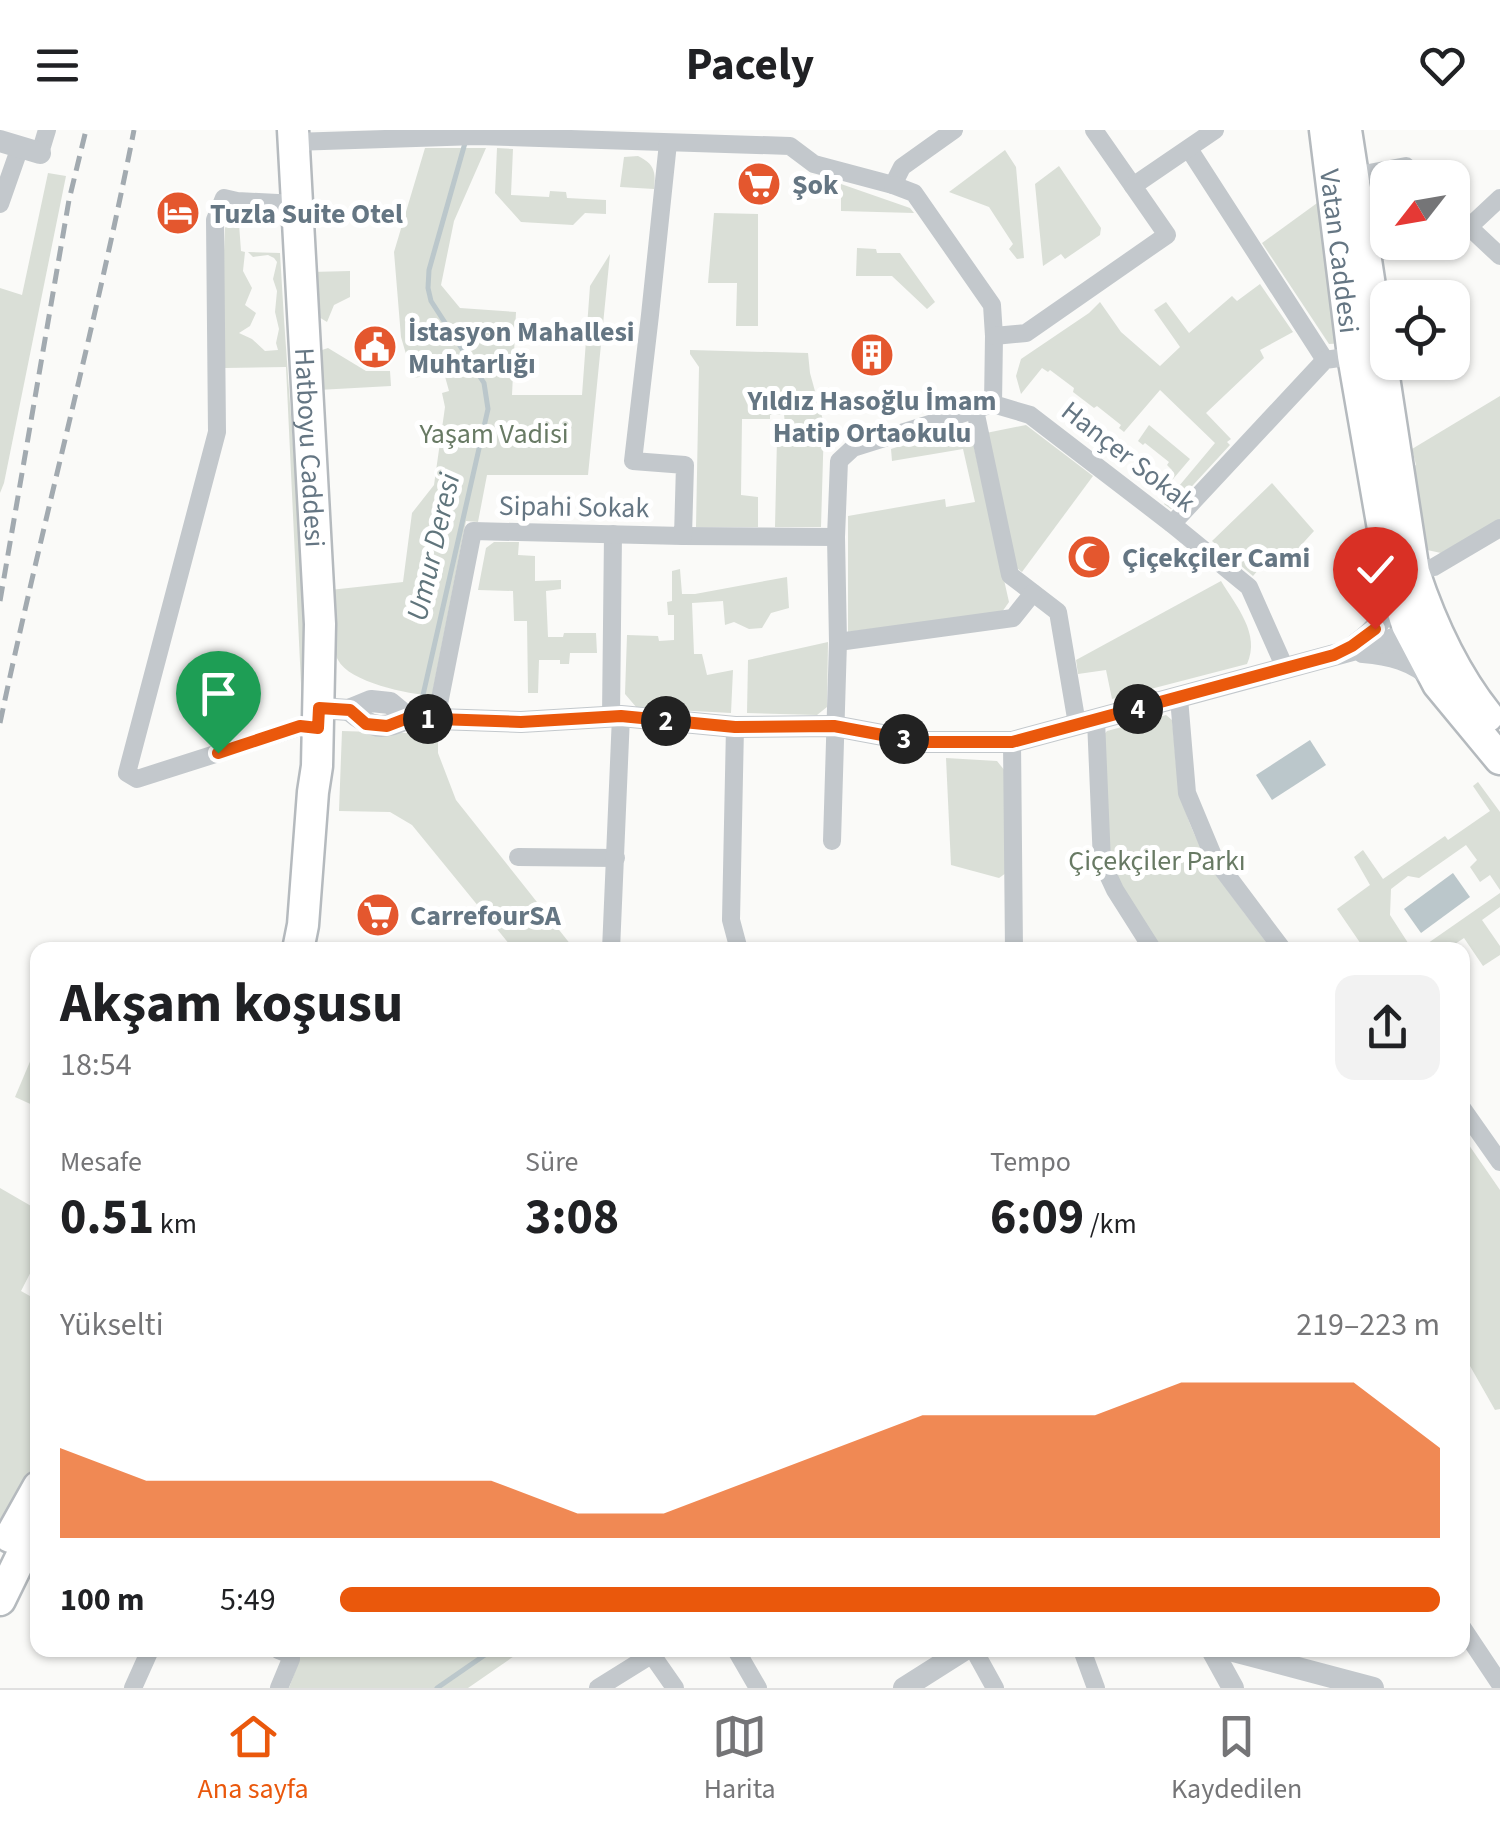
<!DOCTYPE html>
<html lang="tr">
<meta charset="utf-8">
<style>
body{margin:0;font-family:"Source Sans 3",sans-serif;background:#f2f2f2;color:#202124;height:100vh;display:flex;flex-direction:column;font-size:38px;white-space:nowrap}
*{box-sizing:border-box;margin:0}
p{font-size:32px;color:#757577}
.icon{flex:none;width:55px;height:55px;fill:none;stroke:currentColor;stroke-width:2;stroke-linecap:round;stroke-linejoin:round}
.map{position:relative;flex:1;overflow:hidden}
.details{position:absolute;left:30px;top:812px;width:1440px;height:715px;display:flex;flex-direction:column;background:#fff;border-radius:20px;box-shadow:0 2px 8px #0004}
.details>*{flex:none}
.needle{width:65px;rotate:239deg}
.buttons{position:absolute;left:1370px;top:30px;display:grid;gap:20px}
.buttons a{display:grid;place-items:center;width:100px;height:100px;border-radius:20px;background:#fff;box-shadow:0 2px 8px #0004;font-size:50px}
.pin{position:absolute;display:grid;place-items:center;width:85px;height:85px;color:#fff;margin:-102px -42px;border-radius:50% 50% 50% 0;rotate:-45deg;box-shadow:0 0 10px #0007}
.pin .icon{rotate:45deg}
.km{position:absolute;width:50px;height:50px;margin:-25px;border-radius:50%;background:#222;color:#fff;font-size:28px;line-height:50px;text-align:center}
.round{display:grid;place-items:center;flex:none;width:105px;height:105px;border-radius:20px;background:#f2f2f2}
.summary{display:flex;align-items:center;justify-content:space-between;height:170px;padding:0 30px}
h1{font-size:55px;font-weight:700;line-height:75px}
.metrics{display:grid;grid-template-columns:repeat(3,1fr);gap:15px;height:170px;padding:10px 30px}
.metrics div{display:grid;align-content:center}
.metrics b{font-size:50px;font-weight:700}
.metrics small{font-size:28px;font-weight:400}
.metrics p{font-size:28px}
.chart{height:280px;padding:20px 30px}
.chart p{display:flex;justify-content:space-between}
.chart svg{width:100%;height:180px;margin-top:10px;fill:#ea580c;opacity:.7}
ul{padding:0 30px;list-style:none;font-size:32px}
li{display:grid;grid-template-columns:160px 120px 1fr;align-items:center;height:75px}
li i{height:25px;border-radius:12px;background:#ea580c}
header{display:flex;justify-content:space-between;align-items:center;height:130px;padding:0 30px;background:#fff;font-size:45px;font-weight:700}
.dock{display:flex;justify-content:space-around;align-items:center;height:140px;border-top:2px solid #e0e0e0;background:#fff;font-size:28px;color:#757577}
.dock a{display:grid;justify-items:center;gap:5px}
.dock .current{color:#ea580c}
.map>svg:first-child{display:block}
.green{fill:#dadfd7}
.water{fill:#bbc7cb}
.lines{fill:none;stroke-linecap:round;stroke-linejoin:round}
.stream{stroke:#bbc7cb;stroke-width:5}
.primary-casing{stroke:#b5babe;stroke-width:35}
.minor{stroke:#c3c8cc;stroke-width:18}
.tertiary{stroke:#c3c8cc;stroke-width:22}
.primary{stroke:#fff;stroke-width:30}
.rail{stroke:#a2aab0;stroke-width:5;stroke-dasharray:15 8;stroke-linecap:butt}
.route-casing{stroke:#fff;stroke-width:20}
.route{stroke:#ea580c;stroke-width:12}
.labels{text-anchor:middle;stroke-width:10;stroke-linejoin:round;paint-order:stroke}
.poi-label{font-size:28px;font-weight:bold;fill:#657683;stroke:#fff;text-anchor:start}
.street-label{font-size:28px;fill:#657683;stroke:#fff}
.park-label{font-size:28px;fill:#687a64;stroke:#fff}
.water-label{font-size:30px;font-style:italic;fill:#60757c;stroke:#fff}
</style>
<header><svg class="icon" aria-label="menu" viewBox="0 0 24 24"><path d="M4 6h16M4 12h16M4 18h16"/></svg>Pacely<svg class="icon" aria-label="heart" viewBox="0 0 24 24"><path d="M12 20l-8-8c-3-5 5-10 8-4 3-6 11-1 8 4z"/></svg></header>
<div class="map">
<svg width="1500" height="1558" viewBox="0 0 1500 1558">
<rect width="100%" height="100%" fill="#fafaf8"/>
<g class="green">
<path d="M425,18H486L454,91L441,155L460,178L516,182L512,265H582L590,156L610,124L588,345H487L478,392L466,391L432,565C409,565 349,552 338,530C333,522 331,473 330,460L403,452L412,383L434,355L445,277L442,263L449,261L444,243L413,248L401,207L394,122Z"/>
<path d="M497,18L513,19L511,65L549,67L550,61L566,62L567,68L606,70V84L585,83L573,95L521,92L495,63Z"/>
<path d="M1005,20L1016,37L1024,128L1017,129L1009,119L1013,114L989,77L949,62Z"/>
<path d="M638,26C654,34 656,41 654,59L620,57L624,27Z"/>
<path d="M1059,36L1101,98L1100,105L1065,129L1061,124L1043,136L1035,54Z"/>
<path d="M48,43L66,46L4,353L0,363V158L22,165Z"/>
<path d="M841,54L910,78L914,83L841,81Z"/>
<path d="M1324,68L1347,213L1329,214L1262,113Z"/>
<path d="M714,83L758,84V196H736L737,153H708Z"/>
<path d="M232,89L245,90L239,94L241,121L245,122L243,141L252,158L245,175L256,183L250,196L239,203L252,209L265,221L278,220L276,213L279,199L275,182L277,161L273,149L277,132L274,128L268,125L253,127L248,122L280,123C288,272 304,419 307,568L302,575L286,237L225,238L222,167L225,98Z"/>
<path d="M857,118L876,119L877,123H900L935,172L927,179L892,146H856Z"/>
<path d="M350,141V167L334,175L327,192L314,184L311,142Z"/>
<path d="M1260,154L1293,202L1260,220L1264,228L1206,283L1231,309L1227,312L1230,315L1171,379L1164,374L1215,313L1160,260L1124,302L1119,298L1121,295L1097,276L1094,278L1073,262L1074,258L1050,240L1048,242L1042,238L1021,264L1016,246L1021,229L1089,183L1100,172L1121,202L1160,236L1180,217L1154,180L1166,172L1189,203L1232,166L1237,171Z"/>
<path d="M328,218L366,241H390L391,256L318,260L316,222Z"/>
<path d="M690,220L808,223L810,243L824,294L821,397H775L777,308H781L782,296L785,295L784,284L770,285V289H742L741,365L758,367V397H696L699,237L690,224Z"/>
<path d="M1500,266V389L1441,423L1418,418L1404,341L1416,335L1412,319Z"/>
<path d="M1026,295L1093,346L1022,442L1014,436L986,303Z"/>
<path d="M1149,295L1190,329L1162,362L1157,358L1172,340L1167,335L1169,332L1145,313L1143,315L1138,311Z"/>
<path d="M956,298L972,308L1009,472L1002,482L848,502V386L945,369L946,377L975,372L963,319L892,331L891,319Z"/>
<path d="M1272,353L1314,401L1284,434L1272,424L1253,446L1212,411Z"/>
<path d="M494,412H519L518,425L535,426V451L561,450V459L546,461L548,507H563L564,503H596L597,523H570L569,534H560V530H539L538,563H528L527,491H514L513,461L478,460L486,418Z"/>
<path d="M680,439L682,464H695L787,447L789,478L771,483L762,498L749,499L734,492L725,495L723,471L692,473L694,524H702L707,545L733,540L731,583L637,578L625,564L627,505L658,506L659,511L674,510V485H668L667,472L672,471V441Z"/>
<path d="M1221,451C1236,476 1261,504 1247,534L1112,569L1106,540L1078,544L1076,530Z"/>
<path d="M828,512L827,577L817,585L747,583L748,530Z"/>
<path d="M1166,585L1172,590C1175,613 1175,638 1180,660C1192,722 1236,770 1272,820H1163L1121,758L1105,725L1101,608L1107,601Z"/>
<path d="M342,601L438,604V623L456,670L575,820H514L412,695L390,682L339,681Z"/>
<path d="M946,628L997,631L1005,641L1006,743L999,748L951,735Z"/>
<path d="M1478,652L1500,682V760L1490,745L1480,752L1470,737L1477,730L1466,715L1419,748L1408,746L1391,759L1390,785L1410,816L1421,818L1500,763V777L1482,790L1500,816V825L1483,836L1464,808L1446,820H1365L1337,779L1370,755L1354,727L1363,720L1383,749L1445,706L1448,710L1490,681L1473,656Z"/>
<path d="M37,915V977L15,967Z"/>
<path d="M1462,1005L1500,1060V1279L1495,1280L1470,1236L1463,1230Z"/>
<path d="M0,1058L38,1080L37,1130L21,1161L37,1170V1335L0,1407Z"/>
<path d="M285,1520H523L468,1558H289L300,1528Z"/>
</g>
<g class="water">
<path d="M1310,610L1326,635L1272,670L1256,645Z"/>
<path d="M1453,743L1470,767L1421,803L1404,779Z"/>
</g>
<g class="lines">
<g class="stream">
<path d="M423,565L488,279L484,253L431,171L428,158L429,140L465,13"/>
<path d="M437,1558L492,1520"/>
</g>
<defs>
<g id="primary">
<path id="s1" d="M293,0L320,494L317,636L313,662L303,795L298,820"/>
<path id="s2" d="M1325,0L1353,226L1391,445L1407,495L1438,554L1500,629"/>
<path d="M1346,0L1414,442C1431,493 1455,545 1488,586"/>
<path d="M10,1407L38,1357"/>
<path d="M0,1470L38,1392"/>
</g>
</defs>
<use href="#primary" class="primary-casing"/>
<g class="minor">
<path d="M1094,0L1133,56"/>
<path d="M293,12L477,6L790,16L814,34L893,55L902,37L954,0"/>
<path d="M1189,19L1325,230"/>
<path d="M40,23L47,0"/>
<path d="M1353,46L1406,36L1417,48"/>
<path d="M893,55L914,63L992,175L994,206L993,274"/>
<path d="M0,74L20,17"/>
<path d="M297,74L237,71L224,68L215,90L217,302L127,643L137,649L300,597L318,598"/>
<path d="M1452,81L1500,126"/>
<path d="M1469,97L1500,68"/>
<path d="M994,206L1026,203L1167,105L1133,56L1215,0"/>
<path d="M975,280L1010,445L1058,482L1077,594"/>
<path d="M1172,394L1325,230L1353,226"/>
<path d="M683,406L836,407"/>
<path d="M1406,443L1434,437L1500,398"/>
<path d="M838,512L1013,488L1033,463"/>
<path d="M1179,568L1187,663L1214,728L1283,820"/>
<path d="M611,586L613,404"/>
<path d="M436,589L473,401L683,406L685,335L633,331L650,185L668,13"/>
<path d="M1096,590L1102,732L1115,760L1153,820"/>
<path d="M735,597L731,790L739,820"/>
<path d="M1012,612L1014,820"/>
<path d="M832,711L838,512L836,407L839,331L853,318L993,274L1030,285L1172,394L1249,457L1285,538"/>
<path d="M518,727L616,728"/>
<path d="M611,820L621,586"/>
<path d="M1462,978L1500,1032"/>
<path d="M1462,1497L1500,1554"/>
<path d="M278,1520L288,1524L291,1529L279,1558"/>
<path d="M736,1520L758,1558"/>
<path d="M974,1520L995,1558"/>
<path d="M1082,1520L1096,1558"/>
<path d="M652,1525L675,1558"/>
<path d="M133,1558L150,1520"/>
<path d="M598,1558L659,1520"/>
</g>
<g class="tertiary">
<path d="M0,11L40,23"/>
<path d="M1355,515C1377,500 1391,482 1391,455"/>
<path d="M1363,522C1390,524 1413,530 1434,549"/>
<path d="M319,578L349,580L371,571L390,573L408,588L521,592L621,586L735,597L834,596L920,612H1012L1412,504L1427,498"/>
<path d="M349,580C370,598 383,601 408,588"/>
<path d="M1212,1520L1233,1558"/>
<path d="M1230,1520L1373,1558"/>
<path d="M904,1558L964,1520"/>
</g>
<use href="#primary" class="primary"/>
<g class="rail">
<path d="M0,471L69,70L86,0"/>
<path d="M0,593C42,394 95,199 134,0"/>
</g>
</g>
<g class="lines">
<defs>
<path id="route" d="M218,623L300,596L318,598L319,578L350,580L366,594L387,596L408,588L521,592L621,586L735,597L834,596L920,612H1012L1334,525L1352,516L1375,499"/>
</defs>
<use href="#route" class="route-casing"/>
<use href="#route" class="route"/>
</g>
<defs>
<symbol id="supermarket-disc" viewBox="-11 -11 22 22"><circle r="9.5" fill="#e4572e" stroke="#fff"/><path d="M-6-5.5h2.5l.6 2H6L4.5 2H-2.5L-4.4-4H-6ZM-1.5 3.2a1.3 1.3 0 1 0 .1 0ZM3 3.2a1.3 1.3 0 1 0 .1 0Z" fill="#fff"/></symbol>
<symbol id="hotel-disc" viewBox="-11 -11 22 22"><circle r="9.5" fill="#e4572e" stroke="#fff"/><path d="M-6-4.5h1.5V1H6V5H4.5V3h-9V5H-6ZM-4 0a1.8 1.8 0 1 1 3.6 0ZM.5 0V-2.5h3Q6-2.5 6 0Z" fill="#fff"/></symbol>
<symbol id="civic-disc" viewBox="-11 -11 22 22"><circle r="9.5" fill="#e4572e" stroke="#fff"/><path d="M-.6-6.5H3V-4.5H.6V-3L4-1V1h2V6H-6V1h2V-1L-.6-3ZM-1.2 2.5V6h2.4V2.5Z" fill="#fff"/></symbol>
<symbol id="building-disc" viewBox="-11 -11 22 22"><circle r="9.5" fill="#e4572e" stroke="#fff"/><path d="M-4-6H4V6H1V3H-1V6H-4ZM-2.5-4.3h1.7v1.8h-1.7ZM.8-4.3h1.7v1.8H.8ZM-2.5-1h1.7V.8h-1.7ZM.8-1h1.7V.8H.8Z" fill="#fff"/></symbol>
<symbol id="mosque-disc" viewBox="-11 -11 22 22"><circle r="9.5" fill="#e4572e" stroke="#fff"/><path d="M3.5-4.9A6 6 0 1 0 3.5 4.9A5 5 0 1 1 3.5-4.9Z" fill="#fff"/></symbol>
</defs>
<g fill-rule="evenodd">
<use href="#supermarket-disc" x="734" y="29" width="50" height="50"/>
<use href="#hotel-disc" x="153" y="58" width="50" height="50"/>
<use href="#civic-disc" x="350" y="192" width="50" height="50"/>
<use href="#building-disc" x="847" y="200" width="50" height="50"/>
<use href="#mosque-disc" x="1064" y="402" width="50" height="50"/>
<use href="#supermarket-disc" x="353" y="760" width="50" height="50"/>
</g>
<g class="labels">
<g class="poi-label">
<text x="792" y="64">Şok</text>
<text x="210" y="93">Tuzla Suite Otel</text>
<text x="408" y="211">İstasyon Mahallesi<tspan x="408" dy="32">Muhtarlığı</tspan></text>
<text x="872" y="280" text-anchor="middle">Yıldız Hasoğlu İmam<tspan x="872" dy="32">Hatip Ortaokulu</tspan></text>
<text x="1122" y="437">Çiçekçiler Cami</text>
<text x="410" y="795">CarrefourSA</text>
</g>
<g class="street-label">
<text dy="10" stroke="none"><textPath href="#s2" startOffset="122">Vatan Caddesi</textPath></text>
<text dy="10" stroke="none"><textPath href="#s1" startOffset="318">Hatboyu Caddesi</textPath></text>
<text transform="translate(1129 326) rotate(38)" y="10">Hançer Sokak</text>
<text transform="translate(574 376) rotate(1)" y="10">Sipahi Sokak</text>
</g>
<g class="park-label">
<text x="494" y="313">Yaşam Vadisi</text>
<text x="1157" y="740">Çiçekçiler Parkı</text>
</g>
<g class="water-label">
<text transform="translate(433 417) rotate(-77)" y="10">Umur Deresi</text>
</g>
</g>
</svg>
<div class="buttons">
<a><svg class="needle" viewBox="-14 -14 28 28"><path d="M0-13l5 13h-10z" fill="#e53935"/><path d="M0 13l5-13h-10z" fill="#757577"/></svg></a>
<a><svg class="icon" aria-label="locate" viewBox="0 0 24 24"><circle cx="12" cy="12" r="6"/><path d="M12 2v4M12 18v4M2 12h4M18 12h4"/></svg></a>
</div>
<div class="pin" style="left:218px;top:623px;background:#1e9e55"><svg class="icon" aria-label="arrive" viewBox="0 0 24 24"><path d="M6 21V4h12l-3 4 3 4H6"/></svg></div>
<div class="pin" style="left:1375px;top:499px;background:#d93025"><svg class="icon" aria-label="check" viewBox="0 0 24 24"><path d="M5 12l5 5 9-10"/></svg></div>
<b class="km" style="left:428px;top:589px">1</b>
<b class="km" style="left:666px;top:591px">2</b>
<b class="km" style="left:904px;top:609px">3</b>
<b class="km" style="left:1138px;top:579px">4</b>
<section class="details">
<div class="summary"><div><h1>Akşam koşusu</h1><p>18:54</p></div><a class="round"><svg class="icon" aria-label="share" viewBox="0 0 24 24"><path d="M12 15V3M7 8l5-5 5 5M5 13v7h14v-7"/></svg></a></div>
<div class="metrics">
<div><p>Mesafe</p><b>0.51<small> km</small></b></div>
<div><p>Süre</p><b>3:08</b></div>
<div><p>Tempo</p><b>6:09<small> /km</small></b></div>
</div>
<div class="chart"><p><span>Yükselti</span>219–223 m</p>
<svg viewBox="0 0 160 44" preserveAspectRatio="none"><path d="M0 44V22L10 30L20 30L30 30L40 30L50 30L60 38L70 38L80 30L90 22L100 14L110 14L120 14L130 6L140 6L150 6L160 22V44z"/></svg>
</div>
<ul>
<li><b>100 m</b>5:49<i style="width:100%"></i></li>
</ul>
</section>
</div>
<nav class="dock">
<a class="current"><svg class="icon" aria-label="home" viewBox="0 0 24 24"><path d="M3 11l9-7 9 7M6 9v11h12V9"/></svg>Ana sayfa</a>
<a><svg class="icon" aria-label="map" viewBox="0 0 24 24"><path d="M3 6l6-2 6 2 6-2v14l-6 2-6-2-6 2zM9 4v14M15 6v14"/></svg>Harita</a>
<a><svg class="icon" aria-label="saved" viewBox="0 0 24 24"><path d="M7 4h10v16l-5-4-5 4z"/></svg>Kaydedilen</a>
</nav>
